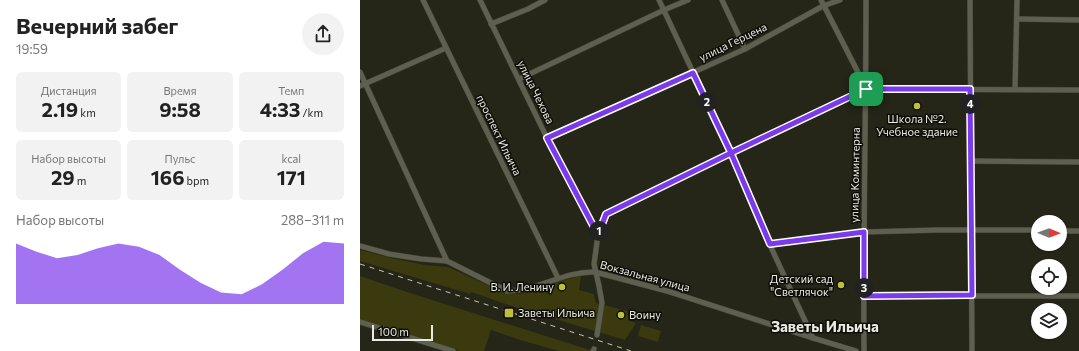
<!DOCTYPE html>
<html lang="ru">
<meta charset="utf-8">
<style>
body{margin:0;font-family:Commissioner,sans-serif;background:#f2f2f2;color:#222;height:100vh;display:flex;flex-direction:column;font-size:15px;white-space:nowrap}
*{box-sizing:border-box;margin:0}
p{font-size:13px;color:#767676}
.icon{flex:none;width:22px;height:22px;fill:none;stroke:currentColor;stroke-width:2;stroke-linecap:round;stroke-linejoin:round}
.map{position:relative;flex:1;overflow:hidden}
.side{display:flex;flex-direction:column;background:#fff;width:360px}
.side>*{flex:none}
.needle{width:26px;rotate:91deg}
.tools{position:absolute;left:671px;top:215px;display:grid;gap:8px}
.tools a{display:grid;place-items:center;width:36px;height:36px;border-radius:50%;background:#fff;box-shadow:0 1px 3px #0004;font-size:20px}
.scale{position:absolute;left:12px;bottom:10px;width:61px;box-sizing:border-box;padding-left:4px;border:2px solid #eaeae1;border-top:0;font-size:11px;line-height:14px;white-space:nowrap;color:#eaeae1;-webkit-text-stroke:3px #0e0e08;paint-order:stroke}
.pin{position:absolute;display:grid;place-items:center;width:34px;height:34px;color:#fff;margin:-17px;border-radius:8px;box-shadow:0 2px 6px #0006}
.km{position:absolute;width:20px;height:20px;margin:-10px;border-radius:50%;background:#222;color:#fff;font-size:11px;line-height:20px;text-align:center}
.round{display:grid;place-items:center;flex:none;width:42px;height:42px;border-radius:21px;background:#f2f2f2}
.overview{display:flex;align-items:center;justify-content:space-between;height:68px;padding:0 16px}
h1{font-size:22px;font-weight:700;line-height:30px}
.metrics{display:grid;grid-template-columns:repeat(3,1fr);gap:6px;height:68px;padding:4px 16px}
.metrics div{display:grid;align-content:center;border-radius:6px;background:#f2f2f2;text-align:center}
.metrics b{font-size:20px;font-weight:700}
.metrics small{font-size:11px;font-weight:400}
.metrics p{font-size:11px}
.chart{height:112px;padding:8px 16px}
.chart p{display:flex;justify-content:space-between}
.chart svg{width:100%;height:72px;margin-top:4px;fill:#7c3aed;opacity:.7}
main{display:flex;flex:1;min-height:0}
.map>svg:first-child{display:block}
.green{fill:#3a3a0e}
.lines{fill:none;stroke-linecap:round;stroke-linejoin:round}
.minor-casing{stroke:#3f3f35;stroke-width:6}
.minor{stroke:#5f5f50;stroke-width:5}
.rail{stroke:#c6c6bc;stroke-width:1;stroke-dasharray:5 5;stroke-linecap:butt}
.route-casing{stroke:#fff;stroke-width:8}
.route{stroke:#7c3aed;stroke-width:5}
.poi-dot{fill:#bfbe41;stroke:#0e0e08;stroke-width:1.5}
.labels{text-anchor:middle;stroke-width:3;stroke-linejoin:round;paint-order:stroke}
.street-label{font-size:11px;fill:#eaeae1;stroke:#0e0e08}
.poi-label{font-size:11px;fill:#eaeae1;stroke:#0e0e08;text-anchor:end}
.district-label{font-size:15px;font-weight:bold;fill:#eaeae1;stroke:#0e0e08}
</style>
<main>
<section class="side">
<div class="overview"><div><h1>Вечерний забег</h1><p>19:59</p></div><a class="round"><svg class="icon" aria-label="share" viewBox="0 0 24 24"><path d="M12 15V3M7 8l5-5 5 5M5 13v7h14v-7"/></svg></a></div>
<div class="metrics">
<div><p>Дистанция</p><b>2.19<small> km</small></b></div>
<div><p>Время</p><b>9:58</b></div>
<div><p>Темп</p><b>4:33<small> /km</small></b></div>
</div>
<div class="metrics">
<div><p>Набор высоты</p><b>29<small> m</small></b></div>
<div><p>Пульс</p><b>166<small> bpm</small></b></div>
<div><p>kcal</p><b>171</b></div>
</div>
<div class="chart"><p><span>Набор высоты</span>288–311 m</p>
<svg viewBox="0 0 160 44" preserveAspectRatio="none"><path d="M0 44V7L10 12L20 16L30 14L40 10L50 7L60 9L70 14L80 23L90 31L100 37L110 38L120 32L130 23L140 13L150 6L160 7V44z"/></svg>
</div>
</section>
<div class="map">
<svg width="719" height="351" viewBox="0 0 719 351">
<rect width="100%" height="100%" fill="#252618"/>
<g class="green">
<path d="M0,250L31,258L65,265L88,267L147,294H160L221,275L219,290L234,294L236,303L267,311L269,321L276,323L265,340L188,317V316L170,310L169,312L111,292L110,294L0,261Z"/>
<path d="M0,276L50,293L233,351H199L160,340L131,330L124,351H100L0,321Z"/>
<path d="M281,325L301,331L298,342L278,336Z"/>
</g>
<g class="lines">
<defs>
<g id="minor">
<path d="M63,0L198,278"/>
<path d="M120,0L187,138L238,235"/>
<path d="M299,0L371,153L403,230L453,338"/>
<path d="M362,0L385,49"/>
<path d="M461,0L506,88"/>
<path d="M610,0L612,351"/>
<path d="M658,19L719,20"/>
<path d="M131,24L168,9L185,0"/>
<path d="M0,72L87,261"/>
<path d="M159,79L304,10L328,0"/>
<path d="M0,86L86,48"/>
<path d="M655,89L657,0"/>
<path d="M187,138L385,49L463,6L480,0"/>
<path d="M611,161L719,162"/>
<path d="M700,231H719"/>
<path d="M410,244L504,232L578,230H678"/>
<path d="M0,246L29,254L61,259L87,261L147,291C178,291 204,271 235,272L307,291L453,338L496,351"/>
<path d="M504,296H719"/>
<path d="M0,322L93,351"/>
<path d="M237,335L242,303L239,286L234,264L238,235L246,214L371,153L506,89L719,90"/>
<path d="M233,351L234,349"/>
<path d="M504,351C503,234 506,117 506,0"/>
</g>
</defs>
<use href="#minor" class="minor-casing"/>
<use href="#minor" class="minor"/>
<path class="rail" d="M0,264L271,351"/>
</g>
<g class="lines">
<defs>
<path id="route" d="M506,89L371,153L246,214L238,235L187,138L333,73L371,153L410,244L504,232V296L612,295L610,89H506"/>
</defs>
<use href="#route" class="route-casing"/>
<use href="#route" class="route"/>
</g>
<g class="poi-dot">
<circle cx="557" cy="106" r="4"/>
<circle cx="481" cy="285" r="4"/>
<circle cx="202" cy="287" r="4"/>
<rect x="144" y="308" width="10" height="10" rx="2"/>
<circle cx="261" cy="315" r="4"/>
</g>
<g class="labels">
<g class="street-label">
<text transform="translate(373 42) rotate(-26)" y="4">улица Герцена</text>
<text transform="translate(176 92) rotate(64)" y="4">улица Чехова</text>
<text transform="translate(139 135) rotate(64)" y="4">проспект Ильича</text>
<text transform="translate(495 175) rotate(-89)" y="4">улица Коминтерна</text>
<text transform="translate(285 276) rotate(15)" y="4">Вокзальная улица</text>
</g>
<g class="poi-label">
<text x="557" y="123" text-anchor="middle">Школа №2.<tspan x="557" dy="13">Учебное здание</tspan></text>
<text x="473" y="283">Детский сад<tspan x="473" dy="13">"Светлячок"</tspan></text>
<text x="194" y="291">В. И. Ленину</text>
<text x="158" y="317" text-anchor="start">Заветы Ильича</text>
<text x="269" y="319" text-anchor="start">Воину</text>
</g>
<g class="district-label">
<text x="465" y="332">Заветы Ильича</text>
</g>
</g>
</svg>
<div class="tools">
<a><svg class="needle" viewBox="-14 -14 28 28"><path d="M0-13l5 13h-10z" fill="#e53935"/><path d="M0 13l5-13h-10z" fill="#767676"/></svg></a>
<a><svg class="icon" aria-label="locate" viewBox="0 0 24 24"><circle cx="12" cy="12" r="6"/><path d="M12 2v4M12 18v4M2 12h4M18 12h4"/></svg></a>
<a><svg class="icon" aria-label="layers" viewBox="0 0 24 24"><path d="M12 4l9 5-9 5-9-5zM3 14l9 5 9-5"/></svg></a>
</div>
<div class="scale">100 m</div>
<div class="pin" style="left:506px;top:89px;background:#1e9e55"><svg class="icon" aria-label="arrive" viewBox="0 0 24 24"><path d="M6 21V4h12l-3 4 3 4H6"/></svg></div>
<b class="km" style="left:239px;top:231px">1</b>
<b class="km" style="left:347px;top:102px">2</b>
<b class="km" style="left:504px;top:288px">3</b>
<b class="km" style="left:610px;top:104px">4</b>
</div>
</main>
